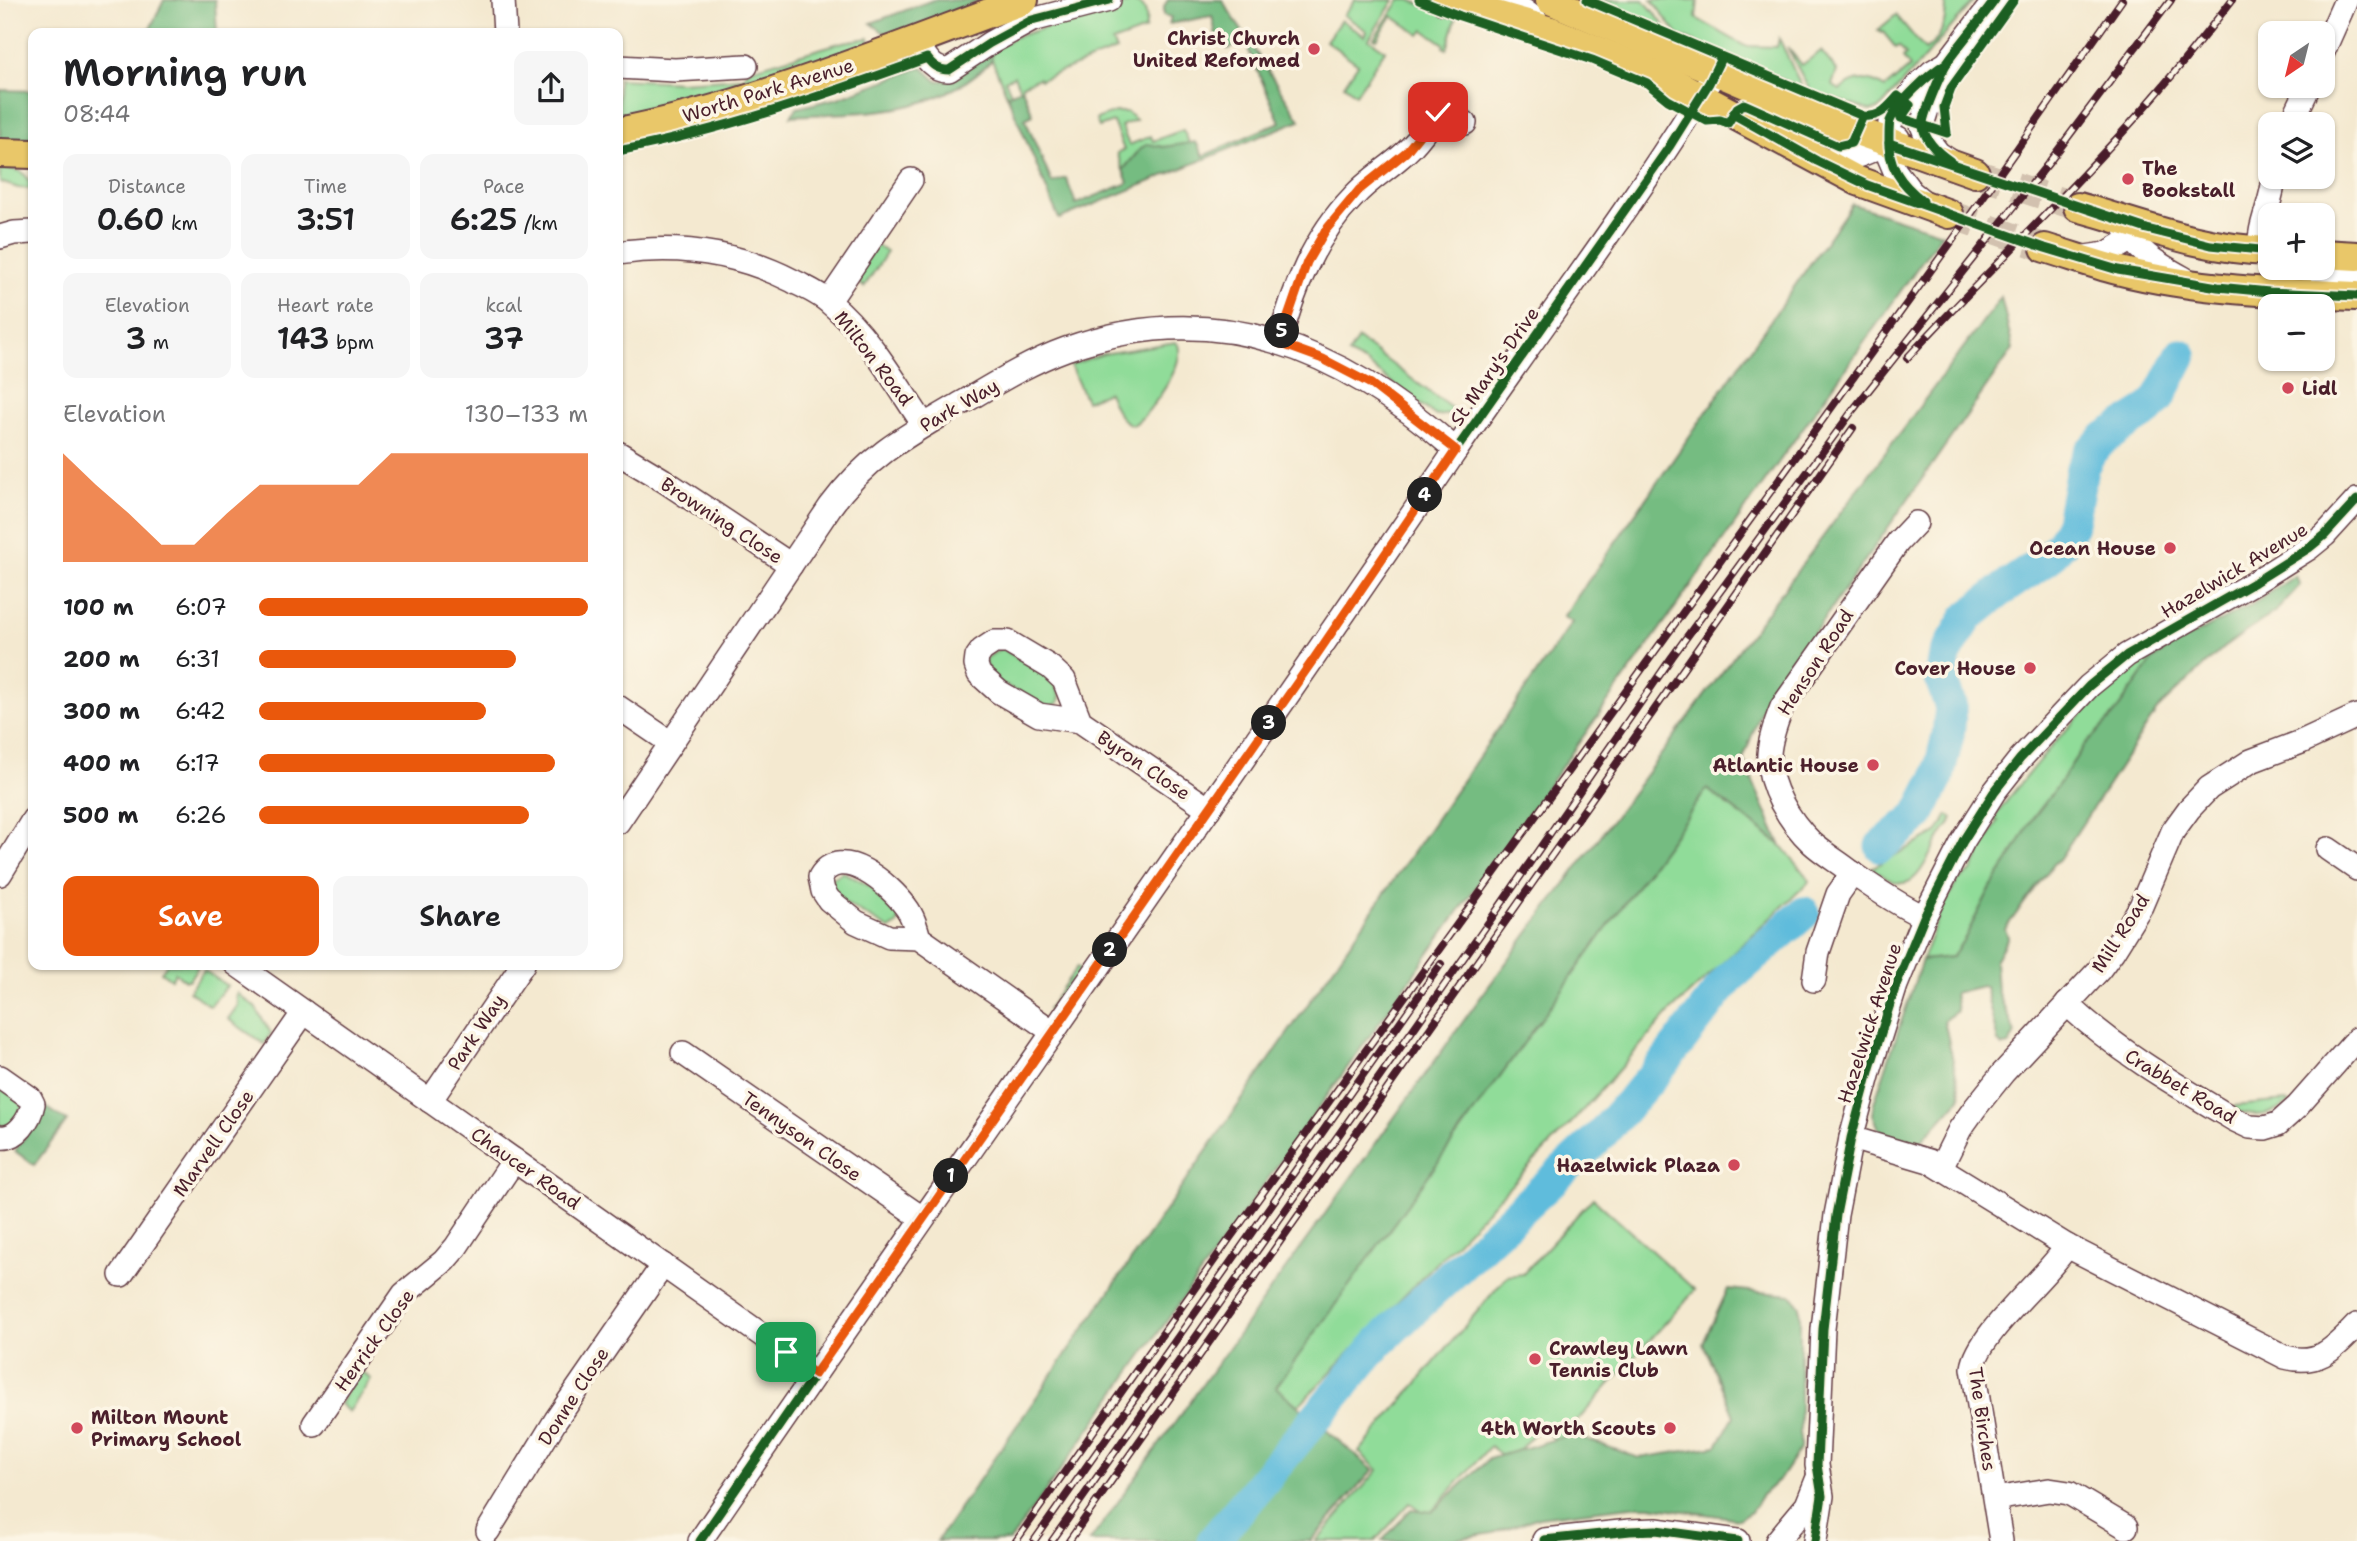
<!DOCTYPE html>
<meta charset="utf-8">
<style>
body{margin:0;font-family:"Shantell Sans",sans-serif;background:#f6f6f6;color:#202124;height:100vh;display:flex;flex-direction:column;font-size:26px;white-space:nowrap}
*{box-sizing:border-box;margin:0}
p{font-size:23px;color:#757577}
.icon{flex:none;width:38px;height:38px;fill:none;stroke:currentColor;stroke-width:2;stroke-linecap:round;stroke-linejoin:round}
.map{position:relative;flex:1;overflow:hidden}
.panel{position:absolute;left:28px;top:28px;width:595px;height:942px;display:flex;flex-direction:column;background:#fff;border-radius:14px;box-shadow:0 2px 5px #0004}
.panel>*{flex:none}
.needle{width:46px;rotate:215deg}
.fabs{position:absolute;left:2258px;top:21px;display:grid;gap:14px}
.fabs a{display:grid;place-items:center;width:77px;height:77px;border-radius:14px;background:#fff;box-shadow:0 2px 5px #0004;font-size:35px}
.pin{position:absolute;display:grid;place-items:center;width:60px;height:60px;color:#fff;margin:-30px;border-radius:14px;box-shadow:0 4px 10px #0006}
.km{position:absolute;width:35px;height:35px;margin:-18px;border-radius:50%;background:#222;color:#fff;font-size:19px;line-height:35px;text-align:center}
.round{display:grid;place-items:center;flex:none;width:74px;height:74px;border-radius:14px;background:#f6f6f6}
.summary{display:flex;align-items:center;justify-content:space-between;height:119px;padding:0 35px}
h1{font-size:38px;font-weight:600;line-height:52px}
.metrics{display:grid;grid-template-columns:repeat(3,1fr);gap:10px;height:119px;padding:7px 35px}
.metrics div{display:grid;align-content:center;border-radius:14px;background:#f6f6f6;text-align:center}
.metrics b{font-size:30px;font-weight:600}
.metrics small{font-size:19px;font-weight:400}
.metrics p{font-size:19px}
.chart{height:196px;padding:14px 35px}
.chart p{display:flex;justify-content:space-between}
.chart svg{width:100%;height:126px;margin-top:7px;fill:#ea580c;opacity:.7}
.cta{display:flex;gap:14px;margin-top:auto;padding:14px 35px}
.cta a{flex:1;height:80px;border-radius:14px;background:#ea580c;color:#fff;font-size:28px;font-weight:600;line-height:80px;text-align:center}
.cta a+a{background:#f6f6f6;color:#202124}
ul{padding:0 35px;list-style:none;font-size:23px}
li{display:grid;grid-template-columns:112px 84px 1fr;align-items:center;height:52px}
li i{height:18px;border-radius:9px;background:#ea580c}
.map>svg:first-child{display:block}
.green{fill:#90dc99;stroke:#6d7e62;stroke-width:2}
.forest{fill:#74bc81;stroke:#5f6e56;stroke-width:2}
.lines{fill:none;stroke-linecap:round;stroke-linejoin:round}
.river{stroke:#5ebcdc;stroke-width:33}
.major-tunnel{stroke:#d2c1af;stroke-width:28;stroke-dasharray:28 14;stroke-linecap:butt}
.minor-casing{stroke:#643d44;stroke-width:26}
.major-casing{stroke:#643d44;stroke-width:32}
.minor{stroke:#fff;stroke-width:23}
.major{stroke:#e9c769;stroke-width:28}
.rail-casing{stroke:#4a1f2b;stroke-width:8}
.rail{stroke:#fcf5e5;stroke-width:5;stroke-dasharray:16;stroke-linecap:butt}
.cycleway-casing{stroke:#fcf5e5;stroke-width:13}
.cycleway{stroke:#1b5e20;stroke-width:9}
.route-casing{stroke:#fff;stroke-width:14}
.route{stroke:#ea580c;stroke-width:9}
.poi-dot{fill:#d1495b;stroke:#fcf5e5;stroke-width:2.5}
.labels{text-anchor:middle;stroke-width:7;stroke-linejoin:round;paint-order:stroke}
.poi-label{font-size:19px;font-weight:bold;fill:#4a1f2b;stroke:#fcf5e5;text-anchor:end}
.street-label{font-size:19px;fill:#4a1f2b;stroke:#fcf5e5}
</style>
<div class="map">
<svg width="2357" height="1541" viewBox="0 0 2357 1541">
<rect width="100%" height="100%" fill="#fcf5e5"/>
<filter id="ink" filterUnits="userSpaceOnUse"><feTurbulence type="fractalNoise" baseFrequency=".0143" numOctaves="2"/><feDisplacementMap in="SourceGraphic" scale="14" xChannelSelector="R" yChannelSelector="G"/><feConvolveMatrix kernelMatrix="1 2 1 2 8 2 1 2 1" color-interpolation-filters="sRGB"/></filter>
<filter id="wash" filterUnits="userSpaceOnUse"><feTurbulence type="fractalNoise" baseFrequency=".00686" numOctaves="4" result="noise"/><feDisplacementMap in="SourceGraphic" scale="28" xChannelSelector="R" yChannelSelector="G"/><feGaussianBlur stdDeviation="1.57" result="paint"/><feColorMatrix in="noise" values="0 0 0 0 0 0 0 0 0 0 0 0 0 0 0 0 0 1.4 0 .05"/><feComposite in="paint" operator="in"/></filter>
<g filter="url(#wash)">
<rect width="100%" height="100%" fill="#f4e9d0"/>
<g class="green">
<path d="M1355,0H1394L1369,39L1385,50L1356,94L1344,85L1358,64L1326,41L1341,20L1365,36L1367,31L1344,15Z"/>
<path d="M1400,0H1410L1456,18L1447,49L1443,47L1444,44L1424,30L1420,35L1392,16L1377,39L1374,38Z"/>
<path d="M1601,0H1644L1665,26V29Z"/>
<path d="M1652,0H1698L1696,18L1745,46L1777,47L1779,38L1802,88L1678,35Z"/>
<path d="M1942,0H1975L1883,105L1877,110L1871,111L1810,91L1787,47L1802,65L1821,51L1837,71L1832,85L1840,90C1856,77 1868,77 1885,88L1910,67L1903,58L1906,55L1899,46L1896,48L1883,32L1881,33L1878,30L1896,15L1925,50C1940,40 1946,24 1946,6Z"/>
<path d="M1131,2C1147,2 1148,17 1145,30L1112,42L1116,50L1040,80L1039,78L1022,85V88L1020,89L1014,76L1005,80L1011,93L1007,95L992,60L991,50L1015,37Z"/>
<path d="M869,38L871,47L836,61L618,122V79L681,82L743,78L750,69L843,42Z"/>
<path d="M916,53L918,57L759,112L618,146V141Z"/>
<path d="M1115,112H1127L1136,120L1121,126L1129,145L1151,136L1153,141L1183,130L1190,144L1163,147L1148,145L1141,148L1123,170L1117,153L1124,150L1113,122L1099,127L1096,119Z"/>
<path d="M0,168C15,168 29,171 31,189L18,188L0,182Z"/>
<path d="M876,245L887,252L864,287L853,279Z"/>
<path d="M1358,339L1458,413L1436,416L1366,363L1348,354Z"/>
<path d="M1176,342C1191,358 1149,416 1133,425C1118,421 1114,405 1108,392L1086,401L1070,365L1103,354Z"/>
<path d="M2171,646L2153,660L2113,716L2083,747L2057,787L2031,821L2011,857L1991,887L1965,938L1952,957L1922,960L1940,913L1958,880L1971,871L1998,821L1993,819C2039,757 2102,681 2171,646Z"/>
<path d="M1001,648L1052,678L1060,696L1059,702L1049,709L990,678L984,660Z"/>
<path d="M1707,789L1784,848L1810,881L1670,1012L1575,1119L1298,1406L1275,1387Z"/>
<path d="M1948,815L1953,818C1946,829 1938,839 1932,851C1914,885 1906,894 1871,868L1937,833Z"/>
<path d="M843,872L881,892L901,917L896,926L889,929L833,896L830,880Z"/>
<path d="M167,964H196L198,966L189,980H185L175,973L171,979L161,972Z"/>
<path d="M1077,967L1084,972L1060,1005L1049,1012L1048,1009Z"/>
<path d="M204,970L227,986L210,1006L189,991Z"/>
<path d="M237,993L255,1007L271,1033L264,1044L228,1019L238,1005L236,996Z"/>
<path d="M0,1087L19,1100L22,1107L16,1122L0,1127Z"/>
<path d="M2286,1101L2289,1103C2271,1116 2255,1118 2234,1111L2235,1106Z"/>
<path d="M1593,1198L1695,1290L1558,1442L1540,1427L1509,1461L1490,1446L1428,1516L1410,1503L1375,1541H1316L1378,1470L1359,1452L1507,1276L1523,1274Z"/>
<path d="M359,1370L371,1379L349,1412L340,1404Z"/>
</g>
<g class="forest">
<path d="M164,0H215L217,33H148Z"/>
<path d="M933,0H983L890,37L871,23Z"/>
<path d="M1168,0H1222L1300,120L1059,219L1007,95L1022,88L1033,115L1025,119L1052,183L1066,178L1076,204L1128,183L1123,170L1141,148L1148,144L1163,147L1196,142L1203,156L1280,122L1245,42L1228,49L1225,46L1218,44L1212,16L1169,24L1171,17L1164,15V6Z"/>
<path d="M991,50L992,60C935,118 866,111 791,116L797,108L838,98L922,67L937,81L949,80Z"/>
<path d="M0,90L33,91V144L0,143Z"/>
<path d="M1852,204L1942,233L1010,1541H937L1572,622L1563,617Z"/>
<path d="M2001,297L2013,349L1763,706L1743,759L1780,844L1707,789L1276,1387L1373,1470L1311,1541H1090L1480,998Z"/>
<path d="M2295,576L2300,585L2277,610L2223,648L2157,710L2058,861L2054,863L2005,929L2008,937L1995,961L1997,991L2015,1033L2009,1045L2003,1046L1998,1042L1985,987L1982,986L1954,993L1957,1011L1944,1020L1961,1097L1919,1144L1880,1132L1873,1114L1874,1103L1922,960L1952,957L1965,938L1991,887L2011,857L2031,821L2057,787L2083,747L2113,716L2153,660L2171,646L2250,606Z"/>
<path d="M46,1107L67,1121L34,1165L15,1151Z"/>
<path d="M1728,1289L1791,1295L1800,1306V1449L1780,1479L1761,1496L1751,1512L1739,1519L1650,1506H1631L1539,1517L1493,1533L1445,1541H1382L1411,1509L1432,1512L1489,1459L1572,1434L1639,1458L1717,1446L1734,1416L1703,1343Z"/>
</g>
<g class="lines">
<g class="river">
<path d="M1881,846L1918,816L1938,777L1948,735L1951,707L1941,679L1945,655L1967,618L2003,589L2047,559L2062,543L2072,523L2082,468L2091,451L2106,437L2149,410L2159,398L2181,355"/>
<path d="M1213,1541L1379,1342L1602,1134L1663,1064L1729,978L1804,913"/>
</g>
</g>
</g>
<g filter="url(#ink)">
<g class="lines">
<g class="major-tunnel">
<path d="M1975,173L2078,207"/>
<path d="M1949,214L2045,248"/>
</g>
<defs>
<g id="minor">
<path d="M503,0L505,33"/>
<path d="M1499,0L1523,10L1535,19"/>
<path d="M916,41C924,54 931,71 949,70L990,43L1032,20L1109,0"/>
<path d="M2322,54L2346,0"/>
<path d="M618,67L675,70L746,66"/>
<path d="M2291,124L2309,86"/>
<path d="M1818,161C1856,161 1865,153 1898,138"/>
<path d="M1953,163L1938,153L1928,140L1922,125L1929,103L1947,63L1995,0"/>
<path d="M1926,204L1911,192L1895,171L1889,157L1890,122L1917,86L1932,72L1944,65"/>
<path d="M2122,221C2134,252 2160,265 2187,280"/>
<path d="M0,237L14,233L33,232"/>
<path d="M618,253C679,244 738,253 793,281C806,288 819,293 830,303C869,335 896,384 924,425"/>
<path d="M2270,256L2259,251C2259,222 2272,204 2274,177"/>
<path d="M2078,258L2106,254L2145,231"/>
<path d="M2304,268L2357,272"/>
<path d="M829,301L911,180"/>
<path d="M1279,343C1293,290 1314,237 1353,197C1369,179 1389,168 1406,152C1420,140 1429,124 1440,110L1465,123"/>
<path d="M618,453L663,480L791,565"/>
<path d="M1916,523L1898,542L1782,707C1776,722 1770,738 1769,754C1767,786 1790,822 1812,843C1824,854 1839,862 1851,872C1875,889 1897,904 1924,917"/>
<path d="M618,707L671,743"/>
<path d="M1080,721L1064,680L1050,667L1008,642H994L982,650L977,657L976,665L979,674L999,692L1039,715L1080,721L1209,809"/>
<path d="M618,822L830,507C867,456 909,434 962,403C996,383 1030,362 1066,349C1217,295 1342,349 1456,450"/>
<path d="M2328,849L2357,869"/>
<path d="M0,874L33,820"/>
<path d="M919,938C916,927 913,916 906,907C890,885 841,842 820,877L823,891L829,900L856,922L889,937L919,938L1053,1032"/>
<path d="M236,964L786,1352L815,1374"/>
<path d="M1814,980L1818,952L1838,894L1853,873"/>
<path d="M2067,1004C2117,1051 2176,1085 2235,1120L2250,1127L2265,1128L2278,1124L2297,1107L2357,1039"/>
<path d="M683,1053L922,1218"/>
<path d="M0,1077L30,1098L33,1104C30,1119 17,1140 0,1137"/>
<path d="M430,1101L523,964"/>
<path d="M1851,1138L1929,1161L2067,1246L2285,1357C2320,1366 2334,1348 2357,1325"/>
<path d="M1941,1167L1960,1129L1975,1108L2003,1073L2099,970L2113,951L2141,906L2173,831L2189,809L2209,788L2251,761L2301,742L2357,716"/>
<path d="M121,1275L304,1012"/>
<path d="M314,1424L404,1294L444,1261L456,1247L514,1160"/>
<path d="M1995,1499L2049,1490L2069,1493L2126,1527"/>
<path d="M488,1531L556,1420L663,1265"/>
<path d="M1544,1540L1630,1531L1656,1530L1738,1541"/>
<path d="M700,1541C949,1178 1204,820 1452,456C1537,331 1630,211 1709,82"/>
<path d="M1777,1541L1807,1505L1817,1480"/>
<path d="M1815,1541L1822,1496L1817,1465L1823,1329L1836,1215L1851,1138L1870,1068L1896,985L1924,917L1963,841L1994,792L2020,759L2089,686L2127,655L2255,582L2309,548L2325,535L2357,500"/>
<path d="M2001,1541L1973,1368C1978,1333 2045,1280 2067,1246"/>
</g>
<g id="major">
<path d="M1444,0L1551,31L1635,66L1673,82L1858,181L1949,214"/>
<path d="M1550,0L1843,126L1975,173"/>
<path d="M618,132C758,105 890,49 1024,0"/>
<path d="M0,153L33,154"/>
<path d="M2078,207C2143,225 2201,249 2270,251"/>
<path d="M2045,248C2069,255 2093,264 2117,270C2195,290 2277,293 2357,296"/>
<path d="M2322,254L2357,256"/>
</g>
</defs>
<use href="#minor" class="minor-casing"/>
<use href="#major" class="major-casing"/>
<use href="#minor" class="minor"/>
<use href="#major" class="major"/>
<defs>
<g id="rail">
<path d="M1907,358C1983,276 2064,199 2138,115C2171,78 2202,39 2232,0"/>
<path d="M1016,1541L1230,1238L1952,241L2122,0"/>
<path d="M1034,1541L1441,964"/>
<path d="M1052,1541L1484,929L1672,657L1853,410L2047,165L2171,0"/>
<path d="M1069,1541L1853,428"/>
</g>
</defs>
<use href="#rail" class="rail-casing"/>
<use href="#rail" class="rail"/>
<defs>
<g id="cycleway">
<path d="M1419,0L1460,16L1592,60L1647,83L1668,100L1707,121L1720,120L1728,123L1737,108L1744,104L1838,146L1851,143L1863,116"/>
<path d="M1587,0L1863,116C1880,118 1887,108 1898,96L1910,105L1901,118L1947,133L1944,107L1951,88L2014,0"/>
<path d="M1733,114L1817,161L1867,185L2045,248L2118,270L2218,287L2269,292L2357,296"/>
<path d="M1889,143L2147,229L2211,245L2270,251"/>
<path d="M618,151C724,130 825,95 927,58C933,66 938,70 949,70L990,43L1032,20L1109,0"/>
<path d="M1950,161C1938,153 1926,142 1923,127C1921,118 1942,71 1948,61C1963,40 1980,21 1995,0"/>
<path d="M1923,201C1901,184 1887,166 1889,137C1889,133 1889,125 1890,121C1898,102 1930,73 1947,63"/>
<path d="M1544,1540L1630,1531L1656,1530L1738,1541"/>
<path d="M700,1541L922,1218L1313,660L1456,450L1669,147L1709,83L1721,58"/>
<path d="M1815,1541L1822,1496L1817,1465L1823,1329L1836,1215L1851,1138L1870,1068L1896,985L1924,917L1963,841L1994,792L2020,759L2089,686L2127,655L2255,582L2309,548L2325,535L2357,500"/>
</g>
</defs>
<use href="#cycleway" class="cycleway-casing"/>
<use href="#cycleway" class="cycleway"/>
</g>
</g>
<g class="lines" filter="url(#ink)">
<defs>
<path id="route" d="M786,1352L815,1374L1313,660L1456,450L1371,384L1323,359L1279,343L1307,262L1325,231L1359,190L1406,152L1438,112"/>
</defs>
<use href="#route" class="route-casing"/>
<use href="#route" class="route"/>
</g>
<g class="poi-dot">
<circle cx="1314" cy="49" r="7"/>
<circle cx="2128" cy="179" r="7"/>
<circle cx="2288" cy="388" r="7"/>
<circle cx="2170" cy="548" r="7"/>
<circle cx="2030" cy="668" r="7"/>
<circle cx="1873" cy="765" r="7"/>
<circle cx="1734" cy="1165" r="7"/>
<circle cx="1535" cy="1359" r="7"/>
<circle cx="77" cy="1428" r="7"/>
<circle cx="1670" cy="1428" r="7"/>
</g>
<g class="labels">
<g class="poi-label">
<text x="1300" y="45">Christ Church<tspan x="1300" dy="22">United Reformed</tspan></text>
<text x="2142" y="175" text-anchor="start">The<tspan x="2142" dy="22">Bookstall</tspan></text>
<text x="2302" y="395" text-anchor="start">Lidl</text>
<text x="2156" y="555">Ocean House</text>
<text x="2016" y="675">Cover House</text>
<text x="1859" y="772">Atlantic House</text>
<text x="1720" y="1172">Hazelwick Plaza</text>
<text x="1549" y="1355" text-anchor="start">Crawley Lawn<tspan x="1549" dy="22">Tennis Club</tspan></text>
<text x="91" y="1424" text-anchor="start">Milton Mount<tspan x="91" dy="22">Primary School</tspan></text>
<text x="1656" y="1435">4th Worth Scouts</text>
</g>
<g class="street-label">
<text transform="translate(768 90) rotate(-17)" y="7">Worth Park Avenue</text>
<text transform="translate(874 358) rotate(52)" y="7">Milton Road</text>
<text transform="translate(1494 366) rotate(-55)" y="7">St Mary's Drive</text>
<text transform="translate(959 405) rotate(-30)" y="7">Park Way</text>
<text transform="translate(722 520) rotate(33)" y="7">Browning Close</text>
<text transform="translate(2234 570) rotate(-31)" y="7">Hazelwick Avenue</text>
<text transform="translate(1815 662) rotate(-57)" y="7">Henson Road</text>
<text transform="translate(1144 765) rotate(34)" y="7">Byron Close</text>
<text transform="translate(2120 933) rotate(-57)" y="7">Mill Road</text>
<text transform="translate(1869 1023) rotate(-72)" y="7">Hazelwick Avenue</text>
<text transform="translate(476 1032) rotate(-56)" y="7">Park Way</text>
<text transform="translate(2181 1086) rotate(31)" y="7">Crabbet Road</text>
<text transform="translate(802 1136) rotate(35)" y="7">Tennyson Close</text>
<text transform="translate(213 1143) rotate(-55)" y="7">Marvell Close</text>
<text transform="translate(526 1168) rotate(35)" y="7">Chaucer Road</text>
<text transform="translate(374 1340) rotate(-54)" y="7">Herrick Close</text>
<text transform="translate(573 1396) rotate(-57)" y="7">Donne Close</text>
<text transform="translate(1983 1419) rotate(82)" y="7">The Birches</text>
</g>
</g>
</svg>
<div class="fabs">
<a><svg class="needle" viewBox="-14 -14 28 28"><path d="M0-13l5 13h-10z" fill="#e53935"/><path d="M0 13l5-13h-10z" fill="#757577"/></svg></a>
<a><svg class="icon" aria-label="layers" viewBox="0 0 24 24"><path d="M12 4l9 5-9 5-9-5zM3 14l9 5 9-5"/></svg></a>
<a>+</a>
<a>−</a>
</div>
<div class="pin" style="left:786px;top:1352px;background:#1e9e55"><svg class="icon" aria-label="arrive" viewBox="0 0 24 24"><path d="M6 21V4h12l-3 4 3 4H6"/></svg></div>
<div class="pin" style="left:1438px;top:112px;background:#d93025"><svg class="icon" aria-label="check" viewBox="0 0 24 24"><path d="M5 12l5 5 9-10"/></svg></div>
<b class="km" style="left:951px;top:1176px">1</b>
<b class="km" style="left:1110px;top:950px">2</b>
<b class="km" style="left:1269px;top:723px">3</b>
<b class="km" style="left:1425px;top:495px">4</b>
<b class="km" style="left:1282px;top:331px">5</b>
<section class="panel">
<div class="summary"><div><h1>Morning run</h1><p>08:44</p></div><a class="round"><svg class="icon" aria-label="share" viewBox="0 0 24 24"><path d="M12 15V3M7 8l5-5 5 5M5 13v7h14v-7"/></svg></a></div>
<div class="metrics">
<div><p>Distance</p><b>0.60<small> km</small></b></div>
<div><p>Time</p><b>3:51</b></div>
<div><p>Pace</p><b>6:25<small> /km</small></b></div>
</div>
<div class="metrics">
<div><p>Elevation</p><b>3<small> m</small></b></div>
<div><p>Heart rate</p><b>143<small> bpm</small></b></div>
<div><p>kcal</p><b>37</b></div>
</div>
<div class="chart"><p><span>Elevation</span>130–133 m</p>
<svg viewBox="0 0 160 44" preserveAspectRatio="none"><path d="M0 44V6L10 17L20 27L30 38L40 38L50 27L60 17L70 17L80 17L90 17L100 6L110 6L120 6L130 6L140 6L150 6L160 6V44z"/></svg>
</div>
<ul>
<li><b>100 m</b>6:07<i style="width:100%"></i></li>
<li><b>200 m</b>6:31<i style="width:78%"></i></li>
<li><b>300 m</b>6:42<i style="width:69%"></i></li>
<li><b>400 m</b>6:17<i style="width:90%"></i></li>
<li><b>500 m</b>6:26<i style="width:82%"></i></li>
</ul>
<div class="cta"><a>Save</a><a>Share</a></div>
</section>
</div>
